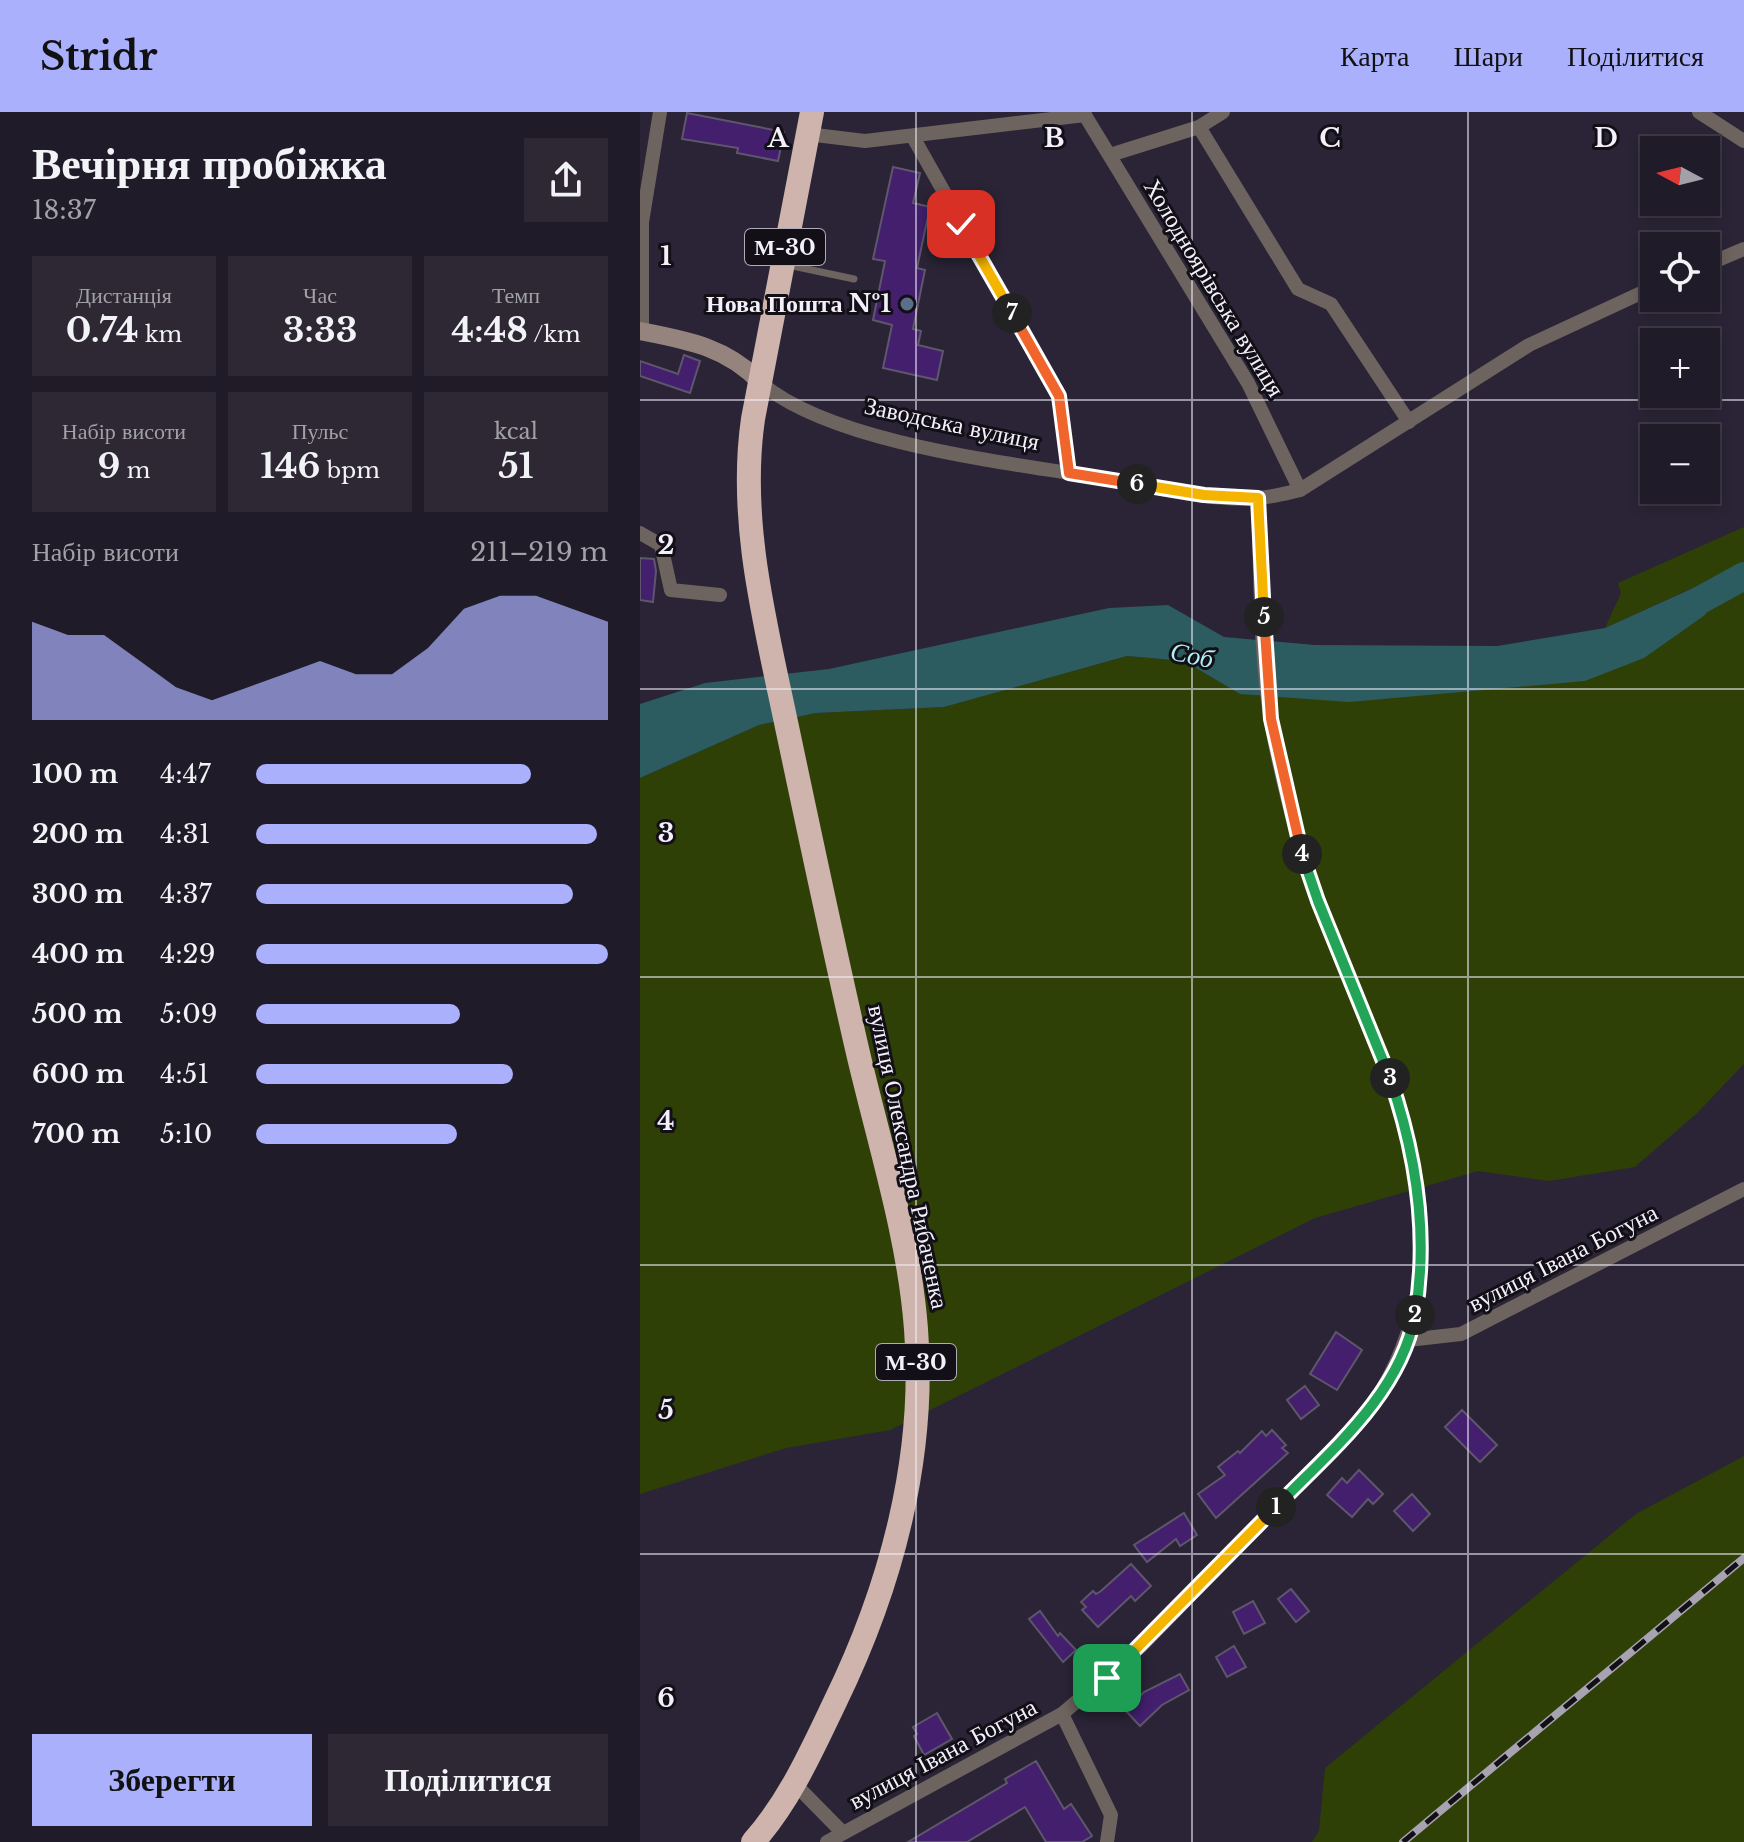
<!DOCTYPE html>
<html lang="uk">
<meta charset="utf-8">
<style>
body{margin:0;font-family:"Libre Baskerville",serif;background:#2d2834;color:#f1f3f6;height:100vh;display:flex;flex-direction:column;font-size:30px;white-space:nowrap}
*{box-sizing:border-box;margin:0}
p{font-size:26px;color:#a2a1a8}
.icon{flex:none;width:44px;height:44px;fill:none;stroke:currentColor;stroke-width:2;stroke-linecap:round;stroke-linejoin:round}
.map{position:relative;flex:1;overflow:hidden}
.drawer{display:flex;flex-direction:column;background:#201b28;width:640px}
.drawer>*{flex:none}
.needle{width:52px;rotate:277deg}
.buttons{position:absolute;left:1000px;top:24px;display:grid;gap:16px}
.buttons a{display:grid;place-items:center;width:80px;height:80px;border-radius:0px;background:#201b28;box-shadow:0 4px 12px #0003,0 0 0 2px #3d3945;font-size:40px}
.pin{position:absolute;display:grid;place-items:center;width:68px;height:68px;color:#fff;margin:-34px;border-radius:16px;box-shadow:0 4px 12px #0006}
.km{position:absolute;width:40px;height:40px;margin:-20px;border-radius:50%;background:#222;color:#fff;font-size:22px;line-height:40px;text-align:center}
.round{display:grid;place-items:center;flex:none;width:84px;height:84px;border-radius:0px;background:#2d2834}
.overview{display:flex;align-items:center;justify-content:space-between;height:136px;padding:0 32px}
h1{font-size:44px;font-weight:700;line-height:60px}
.figures{display:grid;grid-template-columns:repeat(3,1fr);gap:12px;height:136px;padding:8px 32px}
.figures div{display:grid;align-content:center;border-radius:0px;background:#2d2834;text-align:center}
.figures b{font-size:34px;font-weight:700}
.figures small{font-size:22px;font-weight:400}
.figures p{font-size:22px}
.chart{height:224px;padding:16px 32px}
.chart p{display:flex;justify-content:space-between}
.chart svg{width:100%;height:144px;margin-top:8px;fill:#aab0fc;opacity:.7}
.cta{display:flex;gap:16px;margin-top:auto;padding:16px 32px}
.cta a{flex:1;height:92px;border-radius:0px;background:#aab0fc;color:#111;font-size:32px;font-weight:700;line-height:92px;text-align:center}
.cta a+a{background:#2d2834;color:#f1f3f6}
ul{padding:0 32px;list-style:none;font-size:26px}
li{display:grid;grid-template-columns:128px 96px 1fr;align-items:center;height:60px}
li i{height:20px;border-radius:10px;background:#aab0fc}
header{display:flex;align-items:center;gap:48px;box-sizing:border-box;height:112px;padding:0 40px;background:#aab0fc;color:#111}
header strong{font-size:38px}
nav{display:flex;gap:44px;margin-inline-start:auto;font-size:28px}
main{display:flex;flex:1;min-height:0}
.map>svg:first-child{display:block}
.green{fill:#2f4007}
.water{fill:#2c5b60}
.lines{fill:none;stroke-linecap:round;stroke-linejoin:round}
.river{stroke:#2c5b60;stroke-width:28}
.building{fill:#431f6e;stroke:#5e576b;stroke-width:2}
.lane{stroke:#6d635f;stroke-width:7}
.street{stroke:#6d635f;stroke-width:14}
.secondary{stroke:#95837e;stroke-width:18}
.highway{stroke:#ceb4ac;stroke-width:24}
.rail-casing{stroke:#a8a3b2;stroke-width:8}
.rail{stroke:#120f17;stroke-width:5;stroke-dasharray:15;stroke-linecap:butt}
.split-1-casing{stroke:#fff;stroke-width:16}
.split-2-casing{stroke:#fff;stroke-width:16}
.split-3-casing{stroke:#fff;stroke-width:16}
.split-4-casing{stroke:#fff;stroke-width:16}
.split-5-casing{stroke:#fff;stroke-width:16}
.split-6-casing{stroke:#fff;stroke-width:16}
.split-7-casing{stroke:#fff;stroke-width:16}
.split-8-casing{stroke:#fff;stroke-width:16}
.split-1{stroke:#f5b400;stroke-width:10}
.split-2{stroke:#22a559;stroke-width:10}
.split-3{stroke:#22a559;stroke-width:10}
.split-4{stroke:#22a559;stroke-width:10}
.split-5{stroke:#f0652b;stroke-width:10}
.split-6{stroke:#f5b400;stroke-width:10}
.split-7{stroke:#f0652b;stroke-width:10}
.split-8{stroke:#f5b400;stroke-width:10}
.grid{fill:none;stroke:#f3f0fc;stroke-width:2;stroke-opacity:0.55}
.service-dot{fill:#5c6f8a;stroke:#120f17;stroke-width:3}
.labels{text-anchor:middle;stroke-width:6;stroke-linejoin:round;paint-order:stroke}
.shield{fill:#120f17;stroke:#b0acb7;stroke-width:2}
.shield-label{font-size:22px;font-weight:bold;fill:#f3f0fc}
.street-label{font-size:24px;fill:#f3f0fc;stroke:#120f17}
.poi-label{font-size:24px;font-weight:bold;fill:#f3f0fc;stroke:#120f17;text-anchor:end}
.water-label{font-size:26px;font-style:italic;fill:#b1f0f6;stroke:#120f17}
.grid-label{font-size:26px;text-anchor:middle;font-weight:bold;fill:#f3f0fc;stroke:#120f17;stroke-width:6;stroke-linejoin:round;paint-order:stroke}
</style>
<header>
<strong>Stridr</strong>
<nav><a>Карта</a><a>Шари</a><a>Поділитися</a></nav>
</header>
<main>
<section class="drawer">
<div class="overview"><div><h1>Вечірня пробіжка</h1><p>18:37</p></div><a class="round"><svg class="icon" aria-label="share" viewBox="0 0 24 24"><path d="M12 15V3M7 8l5-5 5 5M5 13v7h14v-7"/></svg></a></div>
<div class="figures">
<div><p>Дистанція</p><b>0.74<small> km</small></b></div>
<div><p>Час</p><b>3:33</b></div>
<div><p>Темп</p><b>4:48<small> /km</small></b></div>
</div>
<div class="figures">
<div><p>Набір висоти</p><b>9<small> m</small></b></div>
<div><p>Пульс</p><b>146<small> bpm</small></b></div>
<div><p>kcal</p><b>51</b></div>
</div>
<div class="chart"><p><span>Набір висоти</span>211–219 m</p>
<svg viewBox="0 0 160 44" preserveAspectRatio="none"><path d="M0 44V14L10 18L20 18L30 26L40 34L50 38L60 34L70 30L80 26L90 30L100 30L110 22L120 10L130 6L140 6L150 10L160 14V44z"/></svg>
</div>
<ul>
<li><b>100 m</b>4:47<i style="width:78%"></i></li>
<li><b>200 m</b>4:31<i style="width:97%"></i></li>
<li><b>300 m</b>4:37<i style="width:90%"></i></li>
<li><b>400 m</b>4:29<i style="width:100%"></i></li>
<li><b>500 m</b>5:09<i style="width:58%"></i></li>
<li><b>600 m</b>4:51<i style="width:73%"></i></li>
<li><b>700 m</b>5:10<i style="width:57%"></i></li>
</ul>
<div class="cta"><a>Зберегти</a><a>Поділитися</a></div>
</section>
<div class="map">
<svg width="1104" height="1730" viewBox="0 0 1104 1730">
<rect width="100%" height="100%" fill="#2a2436"/>
<g class="green">
<path d="M1104,415V952L1057,1001L995,1055L909,1069L838,1059L675,1106L250,1318L146,1336L0,1382V666L119,613L176,601L304,595L487,544L544,549L600,582L945,569L1052,476L965,516L981,481L978,471Z"/>
<path d="M1104,1344V1730H672L679,1719L685,1656L996,1402Z"/>
</g>
<path class="water" d="M1053,476L1078,479L1065,503L1004,546L945,569L709,590L600,582L544,549L487,544L304,595L176,601L119,613L0,666V592L65,571L189,557L469,496L528,493L584,525L675,533L857,534L965,516Z"/>
<g class="lines">
<path class="river" d="M1044,497L1104,464"/>
</g>
<g class="building">
<path d="M47,1L144,20L138,49L97,41L98,36L42,27Z"/>
<path d="M253,55L280,61L273,91L290,95L277,156L285,158L273,217L281,219L278,233L303,239L297,268L243,256L252,213L233,208L245,149L233,147Z"/>
<path d="M44,243L60,249L50,281L0,264V249L38,262Z"/>
<path d="M0,446L14,447L16,459L13,490L0,488Z"/>
<path d="M696,1220L722,1238L697,1278L670,1262Z"/>
<path d="M665,1274L679,1293L661,1307L647,1288Z"/>
<path d="M822,1298L857,1333L840,1350L805,1315Z"/>
<path d="M632,1318L646,1333L642,1336L648,1341L576,1406L558,1382L585,1363L578,1355L598,1339L600,1341L622,1319L626,1324Z"/>
<path d="M719,1358L743,1382L733,1392L728,1387L712,1405L687,1383L702,1366L707,1371Z"/>
<path d="M772,1382L790,1402L773,1419L754,1399Z"/>
<path d="M544,1401L557,1423L540,1434L536,1427L507,1450L494,1433Z"/>
<path d="M491,1452L511,1474L495,1489L491,1484L458,1515L442,1498L446,1495L441,1490L453,1479L456,1482L461,1479Z"/>
<path d="M651,1477L669,1499L656,1510L638,1487Z"/>
<path d="M613,1489L625,1511L604,1522L593,1500Z"/>
<path d="M400,1499L418,1524L420,1521L436,1538L423,1550L389,1507Z"/>
<path d="M594,1534L606,1555L587,1565L576,1545Z"/>
<path d="M540,1562L549,1578L522,1593L500,1614L485,1598L504,1580Z"/>
<path d="M297,1601L312,1627L284,1643L274,1624L277,1622L273,1615Z"/>
<path d="M396,1649L424,1697L431,1692L452,1724L442,1730H406L385,1695L327,1730H268L367,1671L365,1667Z"/>
</g>
<g class="lines">
<path class="lane" d="M148,153L214,167"/>
<g class="street">
<path d="M443,0L608,271L660,378"/>
<path d="M1059,0L1104,29"/>
<path d="M559,15L658,177L691,192L769,310"/>
<path d="M167,22L225,29L445,3"/>
<path d="M273,25L419,284L429,361"/>
<path d="M470,43L559,15L583,0"/>
<path d="M1066,153L1104,137"/>
<path d="M2,219V110L20,0"/>
<path d="M121,271C194,333 378,352 474,368C520,376 571,390 619,386C632,385 647,381 660,378L889,233L1014,175"/>
<path d="M0,421L21,433L31,478L80,483"/>
<path d="M768,1228L821,1222L1104,1077"/>
<path d="M422,1602L471,1703L467,1730"/>
<path d="M153,1670L203,1721"/>
<path d="M187,1730L422,1602L500,1535L725,1304C868,1102 701,904 652,704C644,673 636,641 631,609C619,537 621,459 618,386"/>
</g>
<path class="secondary" d="M0,219C47,228 87,235 121,271"/>
<path class="highway" d="M113,1730C149,1690 172,1638 195,1590C251,1475 286,1346 276,1217C269,1124 239,1031 218,941C193,833 170,724 147,615C126,514 98,410 113,307L172,0"/>
<defs>
<path id="rail" d="M763,1730L1104,1446"/>
</defs>
<use href="#rail" class="rail-casing"/>
<use href="#rail" class="rail"/>
</g>
<g class="lines">
<defs>
<path id="split-1" d="M467,1566L636,1395"/>
<path id="split-2" d="M636,1395C690,1339 760,1283 775,1203"/>
<path id="split-3" d="M750,966C776,1042 789,1123 775,1203"/>
<path id="split-4" d="M662,742L678,789L750,966"/>
<path id="split-5" d="M624,505L631,607L662,742"/>
<path id="split-6" d="M497,372L564,383L618,386L624,505"/>
<path id="split-7" d="M372,201L419,284L429,361L497,372"/>
<path id="split-8" d="M321,112L372,201"/>
</defs>
<use href="#split-1" class="split-1-casing"/>
<use href="#split-2" class="split-2-casing"/>
<use href="#split-3" class="split-3-casing"/>
<use href="#split-4" class="split-4-casing"/>
<use href="#split-5" class="split-5-casing"/>
<use href="#split-6" class="split-6-casing"/>
<use href="#split-7" class="split-7-casing"/>
<use href="#split-8" class="split-8-casing"/>
<use href="#split-1" class="split-1"/>
<use href="#split-2" class="split-2"/>
<use href="#split-3" class="split-3"/>
<use href="#split-4" class="split-4"/>
<use href="#split-5" class="split-5"/>
<use href="#split-6" class="split-6"/>
<use href="#split-7" class="split-7"/>
<use href="#split-8" class="split-8"/>
</g>
<path class="grid" d="M276,0V1730M552,0V1730M828,0V1730M0,288H1104M0,577H1104M0,865H1104M0,1153H1104M0,1442H1104"/>
<circle class="service-dot" cx="267" cy="192" r="8"/>
<g class="labels">
<g class="shield">
<rect x="105" y="117" width="80" height="36" rx="6"/>
<rect x="236" y="1232" width="80" height="36" rx="6"/>
</g>
<g class="shield-label">
<text x="145" y="143">М-30</text>
<text x="276" y="1258">М-30</text>
</g>
<g class="street-label">
<text transform="translate(574 176) rotate(59)" y="8">Холодноярівська вулиця</text>
<text transform="translate(312 312) rotate(12)" y="8">Заводська вулиця</text>
<text transform="translate(268 1045) rotate(78)" y="8">вулиця Олександра Рибаченка</text>
<text transform="translate(923 1146) rotate(-27)" y="8">вулиця Івана Богуна</text>
<text transform="translate(303 1642) rotate(-28)" y="8">вулиця Івана Богуна</text>
</g>
<g class="poi-label">
<text x="251" y="200">Нова Пошта №1</text>
</g>
<g class="water-label">
<text transform="translate(552 543) rotate(12)" y="9">Соб</text>
</g>
</g>
<g class="grid-label">
<text x="138" y="35">A</text>
<text x="414" y="35">B</text>
<text x="690" y="35">C</text>
<text x="966" y="35">D</text>
<text x="26" y="153">1</text>
<text x="26" y="442">2</text>
<text x="26" y="730">3</text>
<text x="26" y="1018">4</text>
<text x="26" y="1307">5</text>
<text x="26" y="1595">6</text>
</g>
</svg>
<div class="buttons">
<a><svg class="needle" viewBox="-14 -14 28 28"><path d="M0-13l5 13h-10z" fill="#e53935"/><path d="M0 13l5-13h-10z" fill="#a2a1a8"/></svg></a>
<a><svg class="icon" aria-label="locate" viewBox="0 0 24 24"><circle cx="12" cy="12" r="6"/><path d="M12 2v4M12 18v4M2 12h4M18 12h4"/></svg></a>
<a>+</a>
<a>−</a>
</div>
<div class="pin" style="left:467px;top:1566px;background:#1e9e55"><svg class="icon" aria-label="arrive" viewBox="0 0 24 24"><path d="M6 21V4h12l-3 4 3 4H6"/></svg></div>
<div class="pin" style="left:321px;top:112px;background:#d93025"><svg class="icon" aria-label="check" viewBox="0 0 24 24"><path d="M5 12l5 5 9-10"/></svg></div>
<b class="km" style="left:636px;top:1395px">1</b>
<b class="km" style="left:775px;top:1203px">2</b>
<b class="km" style="left:750px;top:966px">3</b>
<b class="km" style="left:662px;top:742px">4</b>
<b class="km" style="left:624px;top:505px">5</b>
<b class="km" style="left:497px;top:372px">6</b>
<b class="km" style="left:372px;top:201px">7</b>
</div>
</main>
